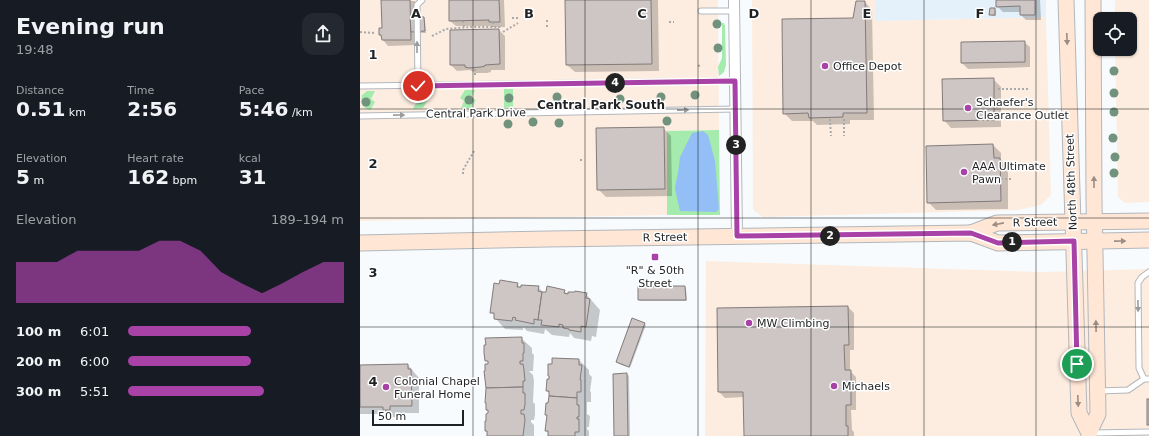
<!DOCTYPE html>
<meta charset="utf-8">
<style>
body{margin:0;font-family:"DejaVu Sans",sans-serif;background:#242831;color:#f1f3f6;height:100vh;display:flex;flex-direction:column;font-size:15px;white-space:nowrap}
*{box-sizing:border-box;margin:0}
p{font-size:13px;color:#9ea1a6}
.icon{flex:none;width:22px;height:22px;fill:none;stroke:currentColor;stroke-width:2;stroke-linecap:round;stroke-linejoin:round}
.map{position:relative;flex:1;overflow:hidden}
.panel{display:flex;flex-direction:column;background:#171b24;width:360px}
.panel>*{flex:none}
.controls{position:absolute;left:733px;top:12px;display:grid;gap:8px}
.controls a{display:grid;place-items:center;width:44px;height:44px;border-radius:8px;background:#171b24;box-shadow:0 1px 3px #0004;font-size:20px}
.scale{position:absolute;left:12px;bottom:10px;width:92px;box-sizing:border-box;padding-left:4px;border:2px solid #1f2123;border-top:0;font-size:11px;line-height:14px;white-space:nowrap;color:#1f2123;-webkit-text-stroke:3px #fff;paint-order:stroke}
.pin{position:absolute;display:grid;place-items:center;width:34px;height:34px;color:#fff;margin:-17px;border:2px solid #fff;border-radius:50%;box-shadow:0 1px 4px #0007}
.km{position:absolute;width:20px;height:20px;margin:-10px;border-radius:50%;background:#222;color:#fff;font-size:11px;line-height:20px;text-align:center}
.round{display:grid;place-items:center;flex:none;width:42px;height:42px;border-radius:12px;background:#242831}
.overview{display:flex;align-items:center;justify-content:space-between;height:68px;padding:0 16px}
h1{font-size:22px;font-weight:700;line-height:30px}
.stats{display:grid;grid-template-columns:repeat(3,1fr);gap:6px;height:68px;padding:4px 16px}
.stats div{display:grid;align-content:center}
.stats b{font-size:20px;font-weight:700}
.stats small{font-size:11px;font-weight:400}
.stats p{font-size:11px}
.chart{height:112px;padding:8px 16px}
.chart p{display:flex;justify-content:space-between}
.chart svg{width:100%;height:72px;margin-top:4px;fill:#a842a7;opacity:.7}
ul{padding:0 16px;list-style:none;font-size:13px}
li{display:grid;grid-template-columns:64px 48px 1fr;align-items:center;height:30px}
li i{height:10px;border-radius:5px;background:#a842a7}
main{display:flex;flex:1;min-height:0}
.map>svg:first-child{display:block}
.commercial{fill:#fdede0}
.built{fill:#e4f0fa}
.green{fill:#a5ebad}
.water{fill:#93bef6}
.shadow{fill:#0003}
.building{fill:#cdc6c4;stroke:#827b7a}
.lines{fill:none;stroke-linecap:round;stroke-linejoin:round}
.service-casing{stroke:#b3b7bc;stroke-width:7}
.minor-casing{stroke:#b3b7bc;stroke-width:12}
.secondary-casing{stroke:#b3b7bc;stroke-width:17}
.path{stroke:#a7aaad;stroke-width:2;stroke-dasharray:2 2;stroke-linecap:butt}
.service{stroke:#fff;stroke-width:5}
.minor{stroke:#fff;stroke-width:10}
.secondary{stroke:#ffe6d5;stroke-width:15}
.tree{fill:#71927d}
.oneway{fill:#9a8d85}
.oneway2{fill:#9a9b9c}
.route-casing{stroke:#fff;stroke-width:8}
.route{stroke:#a842a7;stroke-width:5}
.grid{fill:none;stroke:#1f2123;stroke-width:1;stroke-opacity:0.55}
.poi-dot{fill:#a842a7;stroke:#fff;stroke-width:1.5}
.labels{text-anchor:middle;stroke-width:3;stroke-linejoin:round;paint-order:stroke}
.poi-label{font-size:11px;fill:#1f2123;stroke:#fff;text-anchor:start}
.street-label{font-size:11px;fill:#1f2123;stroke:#fff}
.neighbourhood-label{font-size:12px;font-weight:bold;fill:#1f2123;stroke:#fff}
.grid-label{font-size:13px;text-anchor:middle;font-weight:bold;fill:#1f2123;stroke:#fff;stroke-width:3;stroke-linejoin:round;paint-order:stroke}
</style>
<main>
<section class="panel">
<div class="overview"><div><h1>Evening run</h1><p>19:48</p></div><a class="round"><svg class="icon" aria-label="share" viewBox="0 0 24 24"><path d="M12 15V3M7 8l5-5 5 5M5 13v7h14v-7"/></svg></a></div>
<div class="stats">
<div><p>Distance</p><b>0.51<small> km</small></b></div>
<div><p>Time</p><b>2:56</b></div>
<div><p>Pace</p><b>5:46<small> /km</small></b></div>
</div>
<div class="stats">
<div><p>Elevation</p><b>5<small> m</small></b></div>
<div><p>Heart rate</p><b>162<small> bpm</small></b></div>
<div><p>kcal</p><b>31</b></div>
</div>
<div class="chart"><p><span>Elevation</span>189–194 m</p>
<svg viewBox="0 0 160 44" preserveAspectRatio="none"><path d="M0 44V19L10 19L20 19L30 12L40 12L50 12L60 12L70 6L80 6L90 12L100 25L110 32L120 38L130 32L140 25L150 19L160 19V44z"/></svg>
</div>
<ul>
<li><b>100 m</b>6:01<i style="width:57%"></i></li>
<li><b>200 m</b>6:00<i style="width:57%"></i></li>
<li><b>300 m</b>5:51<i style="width:63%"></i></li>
</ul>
</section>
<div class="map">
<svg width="789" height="436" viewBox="0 0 789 436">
<rect width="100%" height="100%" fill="#f7fbfe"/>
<g class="commercial">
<path d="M0,0H358L359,130L307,131V215L0,221Z"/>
<path d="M392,0H515L516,21L686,17L691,195L681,205L659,210L403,217L393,210Z"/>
<path d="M755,0H789V202L765,203L758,197L755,49H770V19H755Z"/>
<path d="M346,261L680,272L789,269V436H345Z"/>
</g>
<path class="built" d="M515,0H686V17L515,21Z"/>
<g class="green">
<path d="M362,23H364L365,26L366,65L364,72L359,76L358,67L362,58Z"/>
<path d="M144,89H153V107L144,108Z"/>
<path d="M105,90H115L111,98L116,100L111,109L101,108L104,101L100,98Z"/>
<path d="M7,91H15L11,99L15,102L11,109L10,110C2,108 0,102 2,95Z"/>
<path d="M57,91C63,91 67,95 67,101L63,108L53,109L56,103L53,99Z"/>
<path d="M359,130L360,215H307V131Z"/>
</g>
<path class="water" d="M343,131L348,135L355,161L359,209L356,212L320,211L315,189L316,182L318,173L320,157L332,133Z"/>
<g class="shadow">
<path d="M22,0L55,1L56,18H64L65,20L66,33H56V45L28,46L23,40L22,37L20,35L23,29Z"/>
<path d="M90,0H144L145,27H136L134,26H96L90,21Z"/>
<path d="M206,0H298L299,71L215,72L207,65Z"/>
<path d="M637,0H680L681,20H666L661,15V12H643L637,6Z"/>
<path d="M505,2L512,10L514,120H490V124L457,125L453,121H432L424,113L494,19Z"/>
<path d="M635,9L636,11V16H632L630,14Z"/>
<path d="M139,30L145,36V70H131V72L127,73H115L110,70L97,71L91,65Z"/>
<path d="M664,42L670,47V67L608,69L602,63Z"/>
<path d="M633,79L641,87V127L591,128L584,120Z"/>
<path d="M303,128L311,136L312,196L246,197L238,189Z"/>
<path d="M633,145L641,153V160L648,167V209L576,210L568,202Z"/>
<path d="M157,284L162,289L178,287L184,293L204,291L209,296L226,294L240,310L236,337L232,336L231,341L214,338L210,333L209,337L192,335L185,329L184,334L167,331L163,327V330L145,329L135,318V316L131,312Z"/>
<path d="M325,287L326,288L327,301H280L279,300Z"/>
<path d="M488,307L494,313V350H490V371L496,377V410H491L492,430L494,432V436H385L384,397L365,398L359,392Z"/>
<path d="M284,324L286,325L270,368L259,364L257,362Z"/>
<path d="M161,338L172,348V353L174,355L173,371H169L173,375L174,381L173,402L175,404V415L174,420H171V422L174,425V436H128V432L126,430L129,412L127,410L126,403L125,395H127V382L125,380L126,365H129V363L126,360Z"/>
<path d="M219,360L229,370V374L232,377L230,391L231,392V402H227V414L230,416L229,427H227V429L229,431V436H189V433L186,430L188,416L186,414L190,393L187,391Z"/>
<path d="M48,365L59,378V413H37V417H32L29,414H0V366Z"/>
<path d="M267,374L269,376L270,436H255Z"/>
</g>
<g class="building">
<path d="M21,0H50L51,40H22L21,35H19V28H22Z"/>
<path d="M89,0H139L140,22H129V20L89,21Z"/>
<path d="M205,0H291L292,64L206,65Z"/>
<path d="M636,0H675V15H660V6L636,7Z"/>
<path d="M496,1H505L507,113H483V117L449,118L448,113L423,114L422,19L493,18Z"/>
<path d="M630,8H635V15H629Z"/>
<path d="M50,17H64L65,31L51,32Z"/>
<path d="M139,29L140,64L125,65V66L121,67L109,68L105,67V65H90V30Z"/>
<path d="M665,41V62L601,63V42Z"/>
<path d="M634,78V120L583,121L582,79Z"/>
<path d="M304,127L305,189L237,190L236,128Z"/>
<path d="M633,144L634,158H640L641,201L567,203L566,146Z"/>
<path d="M140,280L158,283L157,287H161V285L179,286L178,291L182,292L178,320L174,319V324L155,320L156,318L153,317L152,321L134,319V313H130L134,283L139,284Z"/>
<path d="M187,286L205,290L204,293L208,294V292H215V291L227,293L226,298L230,299L226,327L221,326V332L209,330V329L203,328V325L199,324V327L181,325L182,320H178L182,292H186Z"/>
<path d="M278,286H325L326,300H278Z"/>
<path d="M488,306L489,345H484L485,370H491V405H486V426H488V436H384L383,392H358L357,308Z"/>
<path d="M272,318L285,323L269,367L256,362Z"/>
<path d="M162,337V343H164V353H163V361H160V364H163L164,370L165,381H163V387L126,388L124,371H125V364H128V361H125L124,353V345H126L125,338Z"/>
<path d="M192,358L219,359V365H222L220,380H221V392H217V398L189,396V391H186L187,379H189V376H188V364H192Z"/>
<path d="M48,364V369H51L52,406H30V410H23V407H0V365Z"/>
<path d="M267,373L268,436H254L253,374Z"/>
<path d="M163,387V393H165V404L164,410H161V414H164L165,420L163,436H127V431H125V421H126V414L128,413V410H126V403H125L126,388Z"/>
<path d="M189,396L217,398V405H219V417H217V419H219V432H215V436H188V431H185L187,415H185L186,403H188Z"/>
<rect x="787" y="399" width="2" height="26"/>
</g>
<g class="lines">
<defs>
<g id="service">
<path d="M341,11H374"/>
<path d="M0,86L375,81"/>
<path d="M58,86L57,5L62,0"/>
<path d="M0,116L375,109"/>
<path d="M784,379L779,368L778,283L782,277L789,272"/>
<path d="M739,391L768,390L784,379H789"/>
<path d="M732,433L789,432"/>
</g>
<path id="minor" d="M374,0L377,236"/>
<g id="secondary">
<path d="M706,0L719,413L729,433V436"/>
<path d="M611,233L637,223L789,221"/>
<path d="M0,243L188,239L611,233L638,243L789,240"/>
<path d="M729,433L738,414L734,200L733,0"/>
</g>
</defs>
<use href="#service" class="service-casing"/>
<use href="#minor" class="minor-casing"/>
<use href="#secondary" class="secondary-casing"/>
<g class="path">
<path d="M152,18H158"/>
<path d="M103,21L104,28"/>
<path d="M186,21H189"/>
<path d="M133,22V27"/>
<path d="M309,22H314"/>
<path d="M186,26H189"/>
<path d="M0,32L14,33"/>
<path d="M143,32L158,23"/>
<path d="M72,36L86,29L111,27H141"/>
<path d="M338,66L342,65"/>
<path d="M115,69V77"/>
<path d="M638,89H668"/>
<path d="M470,119L471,136"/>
<path d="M484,119V136"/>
<path d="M220,160H224"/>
<path d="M640,165H652"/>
<path d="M654,165H669"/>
<path d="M103,174V170L114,151"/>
<path d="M641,179H652"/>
</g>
<use href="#service" class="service"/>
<use href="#minor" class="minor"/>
<use href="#secondary" class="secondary"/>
</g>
<g class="tree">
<circle cx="357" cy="24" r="4.5"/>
<circle cx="358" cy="48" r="4.5"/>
<circle cx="754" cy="71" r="4.5"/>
<circle cx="754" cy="93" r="4.5"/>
<circle cx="335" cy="95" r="4.5"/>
<circle cx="197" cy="97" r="4.5"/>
<circle cx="301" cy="97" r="4.5"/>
<circle cx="149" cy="98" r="4.5"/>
<circle cx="60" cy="99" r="4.5"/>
<circle cx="260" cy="99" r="4.5"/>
<circle cx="109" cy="100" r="4.5"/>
<circle cx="6" cy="102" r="4.5"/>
<circle cx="754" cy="112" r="4.5"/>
<circle cx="307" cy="121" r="4.5"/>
<circle cx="173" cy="122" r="4.5"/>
<circle cx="199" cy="123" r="4.5"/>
<circle cx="148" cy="124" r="4.5"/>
<circle cx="753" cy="138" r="4.5"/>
<circle cx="755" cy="157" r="4.5"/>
<circle cx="754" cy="173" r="4.5"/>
</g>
<defs><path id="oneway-solid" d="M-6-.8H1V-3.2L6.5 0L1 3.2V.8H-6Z"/></defs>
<g class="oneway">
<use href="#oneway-solid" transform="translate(707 39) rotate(88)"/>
<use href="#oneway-solid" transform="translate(734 182) rotate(-90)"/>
<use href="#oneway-solid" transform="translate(638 224) rotate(169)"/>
<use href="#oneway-solid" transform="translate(760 241) rotate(-1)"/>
<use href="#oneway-solid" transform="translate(736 326) rotate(-91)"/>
<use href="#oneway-solid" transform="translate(718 401) rotate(88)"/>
</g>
<g class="oneway2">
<use href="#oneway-solid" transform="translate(57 47) rotate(-90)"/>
<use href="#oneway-solid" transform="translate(323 110) rotate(-1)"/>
<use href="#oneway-solid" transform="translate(39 115) rotate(-1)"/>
<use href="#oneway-solid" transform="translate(778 306) rotate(89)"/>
</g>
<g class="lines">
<defs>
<path id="route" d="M58,86L375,81L377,236L611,233L638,243L714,241L717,364"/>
</defs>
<use href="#route" class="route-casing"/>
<use href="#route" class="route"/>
</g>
<path class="grid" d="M113,0V436M225,0V436M338,0V436M451,0V436M564,0V436M676,0V436M0,109H789M0,218H789M0,327H789"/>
<g class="poi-dot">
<circle cx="465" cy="66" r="4"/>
<circle cx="608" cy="108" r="4"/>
<circle cx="604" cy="172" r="4"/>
<rect x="291" y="253" width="8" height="8" rx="2"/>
<circle cx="389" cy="323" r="4"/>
<circle cx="474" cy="386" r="4"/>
<circle cx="26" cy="387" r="4"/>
</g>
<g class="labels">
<g class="poi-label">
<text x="473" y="70">Office Depot</text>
<text x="616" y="106">Schaefer's<tspan x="616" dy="13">Clearance Outlet</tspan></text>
<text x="612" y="170">AAA Ultimate<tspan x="612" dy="13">Pawn</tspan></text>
<text x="295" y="274" text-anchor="middle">"R" &amp; 50th<tspan x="295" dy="13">Street</tspan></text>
<text x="397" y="327">MW Climbing</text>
<text x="34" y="385">Colonial Chapel<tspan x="34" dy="13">Funeral Home</tspan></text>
<text x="482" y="390">Michaels</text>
</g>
<g class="street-label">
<text transform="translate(116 113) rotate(-1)" y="4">Central Park Drive</text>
<text transform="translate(711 182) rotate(-92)" y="4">North 48th Street</text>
<text transform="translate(675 222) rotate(-1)" y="4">R Street</text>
<text transform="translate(305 237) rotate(-1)" y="4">R Street</text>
</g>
<g class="neighbourhood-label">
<text x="241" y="109">Central Park South</text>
</g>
</g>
<g class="grid-label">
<text x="56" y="18">A</text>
<text x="169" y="18">B</text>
<text x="282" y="18">C</text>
<text x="394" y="18">D</text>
<text x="507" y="18">E</text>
<text x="620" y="18">F</text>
<text x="13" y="59">1</text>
<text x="13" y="168">2</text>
<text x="13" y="277">3</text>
<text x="13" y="386">4</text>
</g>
</svg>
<div class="controls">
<a><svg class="icon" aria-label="locate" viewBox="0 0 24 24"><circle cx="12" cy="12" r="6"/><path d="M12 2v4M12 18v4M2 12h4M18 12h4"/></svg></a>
</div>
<div class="scale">50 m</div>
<div class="pin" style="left:717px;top:364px;background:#1e9e55"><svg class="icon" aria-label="arrive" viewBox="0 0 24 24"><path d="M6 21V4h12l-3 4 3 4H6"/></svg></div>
<div class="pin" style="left:58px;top:86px;background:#d93025"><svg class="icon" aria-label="check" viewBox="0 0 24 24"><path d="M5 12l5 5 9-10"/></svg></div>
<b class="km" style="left:652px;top:242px">1</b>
<b class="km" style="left:470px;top:236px">2</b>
<b class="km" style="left:376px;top:145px">3</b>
<b class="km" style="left:255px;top:83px">4</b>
</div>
</main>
